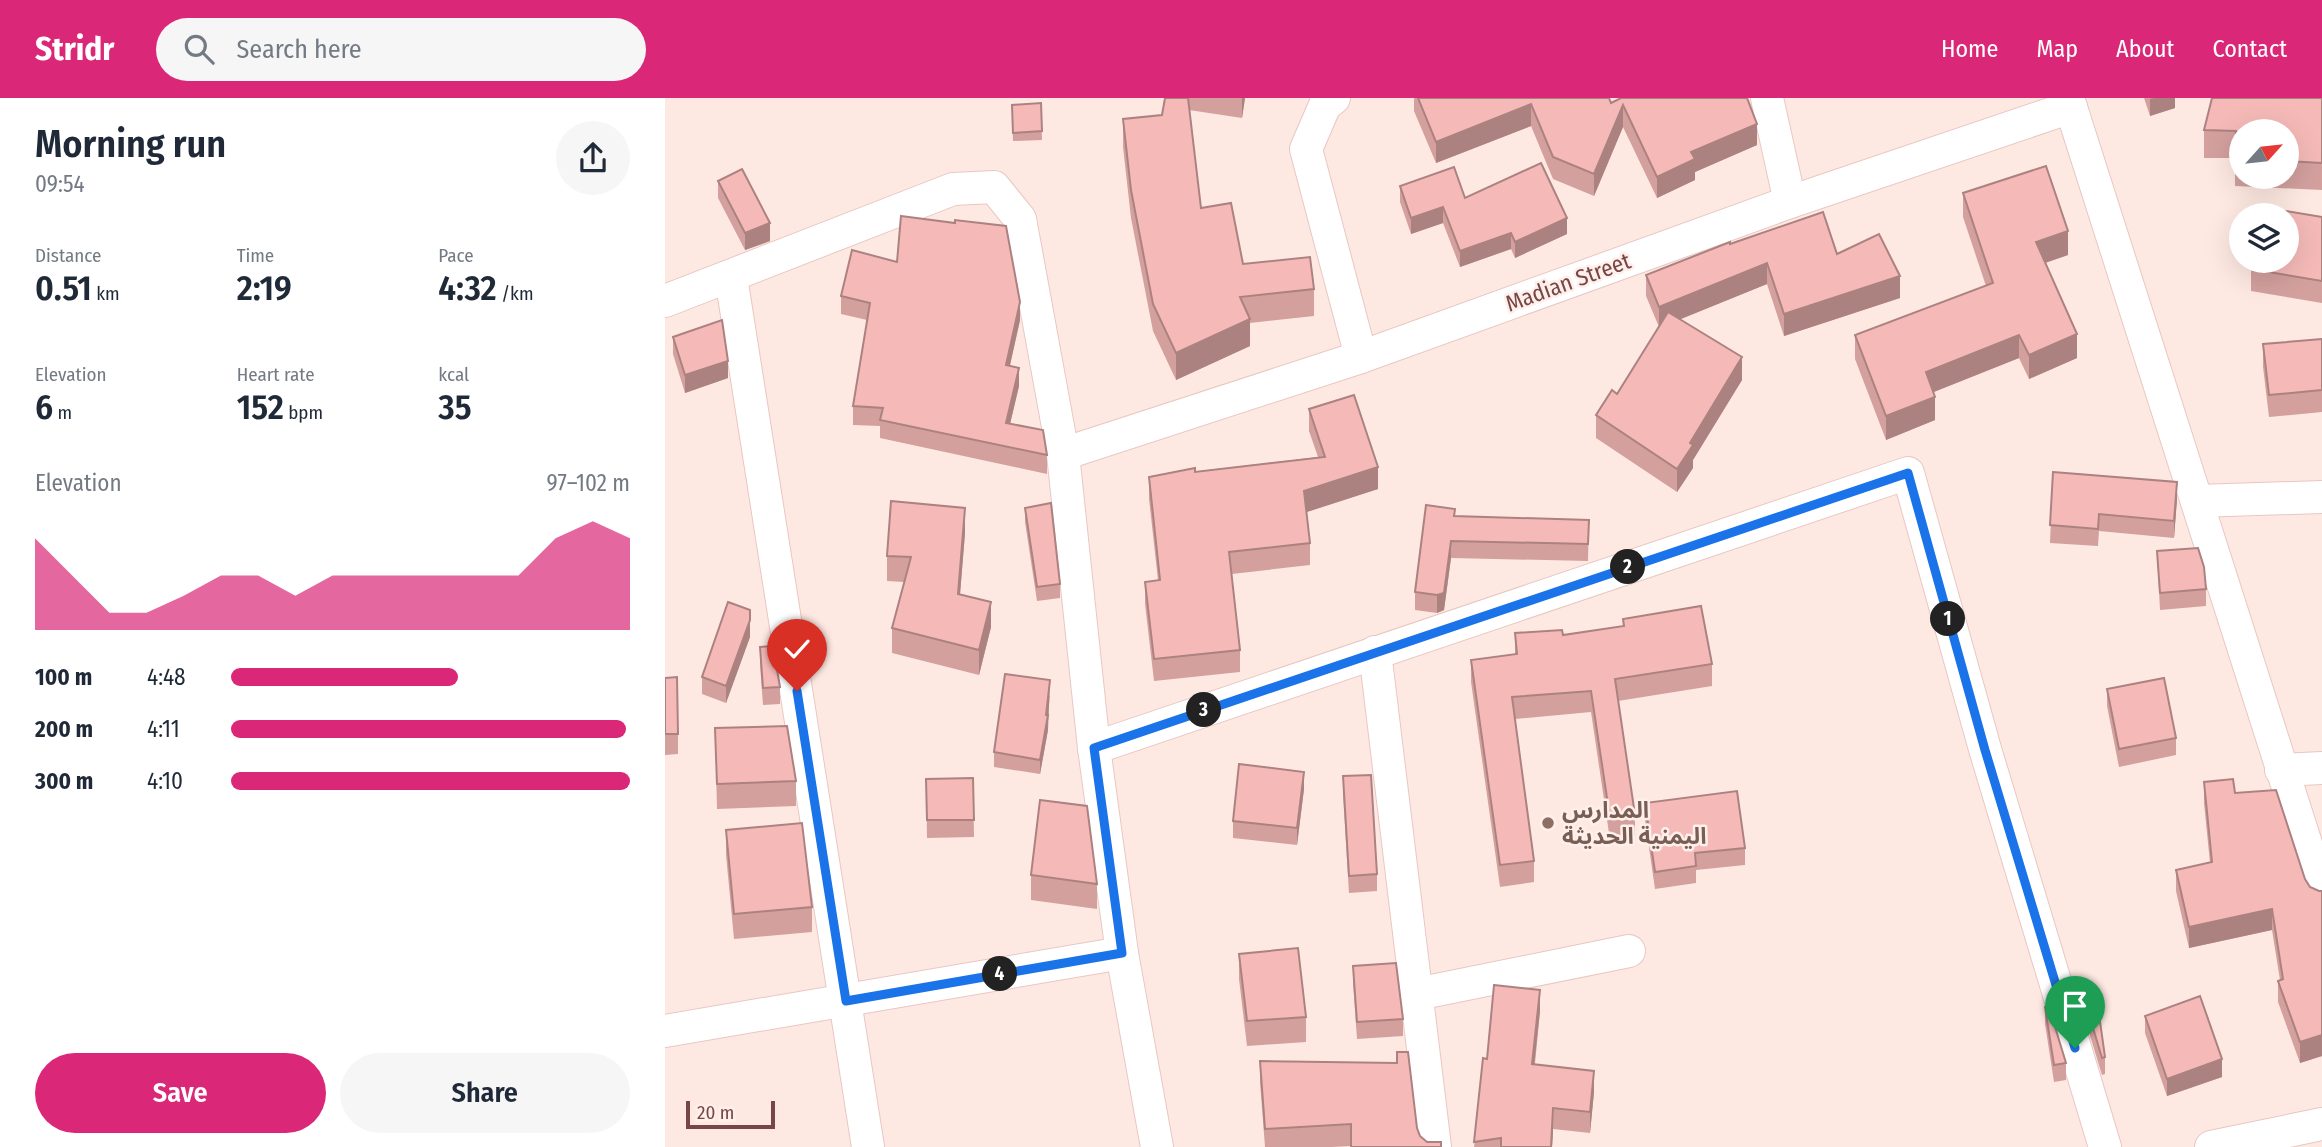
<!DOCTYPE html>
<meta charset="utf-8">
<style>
body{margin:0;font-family:"Fira Sans Condensed","Noto Sans Arabic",sans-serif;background:#f6f6f7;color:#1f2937;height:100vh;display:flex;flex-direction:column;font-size:26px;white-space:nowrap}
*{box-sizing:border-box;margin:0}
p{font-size:23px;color:#747a83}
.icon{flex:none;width:38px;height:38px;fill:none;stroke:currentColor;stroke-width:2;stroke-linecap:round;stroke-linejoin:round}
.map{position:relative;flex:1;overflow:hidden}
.sheet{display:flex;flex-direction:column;background:#fff;width:665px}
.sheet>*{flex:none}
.needle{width:46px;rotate:63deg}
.fabs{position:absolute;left:1564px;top:21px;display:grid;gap:14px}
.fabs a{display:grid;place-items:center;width:70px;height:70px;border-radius:50%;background:#fff;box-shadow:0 7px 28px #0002;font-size:35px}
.scale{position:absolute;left:21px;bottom:18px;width:89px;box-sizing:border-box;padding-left:7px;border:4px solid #774747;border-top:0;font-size:19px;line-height:24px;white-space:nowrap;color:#774747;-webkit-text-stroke:5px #ffefea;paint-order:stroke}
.pin{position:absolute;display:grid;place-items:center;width:60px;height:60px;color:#fff;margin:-72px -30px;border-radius:50% 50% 50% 0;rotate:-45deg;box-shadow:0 0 7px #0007}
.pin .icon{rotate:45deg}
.km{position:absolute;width:35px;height:35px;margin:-18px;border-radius:50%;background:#222;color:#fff;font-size:19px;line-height:35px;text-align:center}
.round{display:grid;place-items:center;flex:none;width:74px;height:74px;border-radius:37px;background:#f6f6f7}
.headline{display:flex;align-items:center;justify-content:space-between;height:119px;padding:0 35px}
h1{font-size:38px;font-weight:600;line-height:52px}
.figures{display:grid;grid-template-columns:repeat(3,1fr);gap:10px;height:119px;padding:7px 35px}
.figures div{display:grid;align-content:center}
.figures b{font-size:35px;font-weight:600}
.figures small{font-size:19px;font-weight:400}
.figures p{font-size:19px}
.chart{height:196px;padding:14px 35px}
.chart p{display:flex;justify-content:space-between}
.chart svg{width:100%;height:126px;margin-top:7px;fill:#db2777;opacity:.7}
.button{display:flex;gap:14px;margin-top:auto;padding:14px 35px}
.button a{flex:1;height:80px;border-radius:42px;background:#db2777;color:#fff;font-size:28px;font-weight:600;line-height:80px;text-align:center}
.button a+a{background:#f6f6f7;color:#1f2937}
ul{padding:0 35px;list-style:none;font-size:23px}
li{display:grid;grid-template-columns:112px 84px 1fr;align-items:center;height:52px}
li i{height:18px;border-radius:9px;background:#db2777}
header{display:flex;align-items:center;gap:42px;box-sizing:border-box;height:98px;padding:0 35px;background:#db2777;color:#fff}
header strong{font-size:33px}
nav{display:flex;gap:38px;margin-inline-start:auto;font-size:24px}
.search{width:490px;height:63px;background:#f6f6f7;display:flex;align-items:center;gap:18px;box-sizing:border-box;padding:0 24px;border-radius:38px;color:#747a83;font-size:26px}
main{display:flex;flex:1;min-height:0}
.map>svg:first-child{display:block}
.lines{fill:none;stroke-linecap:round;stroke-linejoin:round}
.street-casing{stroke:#e8c7c2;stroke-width:34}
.street{stroke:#fff;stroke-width:32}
.wall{fill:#d3a09e;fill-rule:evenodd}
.shaded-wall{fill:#ac8281}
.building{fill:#f5bab8;stroke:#ac8281;stroke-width:2}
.route-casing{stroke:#fff;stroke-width:14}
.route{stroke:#1a73e8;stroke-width:9}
.education-dot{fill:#8d6e63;stroke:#ffefea;stroke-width:2.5}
.labels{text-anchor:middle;stroke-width:5;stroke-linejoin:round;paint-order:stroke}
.street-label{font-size:23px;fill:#774747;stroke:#ffefea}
.education-label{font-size:23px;font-weight:bold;fill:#785e54;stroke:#ffefea;text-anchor:start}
</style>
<header>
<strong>Stridr</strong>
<div class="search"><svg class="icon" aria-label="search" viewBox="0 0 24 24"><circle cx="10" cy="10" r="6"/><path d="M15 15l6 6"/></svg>Search here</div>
<nav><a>Home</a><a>Map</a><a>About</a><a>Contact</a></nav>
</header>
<main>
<section class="sheet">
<div class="headline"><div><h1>Morning run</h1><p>09:54</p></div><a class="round"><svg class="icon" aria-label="share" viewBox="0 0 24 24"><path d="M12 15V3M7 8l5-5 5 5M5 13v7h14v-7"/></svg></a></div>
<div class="figures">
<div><p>Distance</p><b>0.51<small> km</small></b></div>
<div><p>Time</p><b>2:19</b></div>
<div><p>Pace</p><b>4:32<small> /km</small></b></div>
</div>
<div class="figures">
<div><p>Elevation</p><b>6<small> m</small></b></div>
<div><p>Heart rate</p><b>152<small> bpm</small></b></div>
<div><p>kcal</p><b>35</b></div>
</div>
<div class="chart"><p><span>Elevation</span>97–102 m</p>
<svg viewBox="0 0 160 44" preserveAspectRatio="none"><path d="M0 44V12L10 25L20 38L30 38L40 32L50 25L60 25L70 32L80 25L90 25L100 25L110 25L120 25L130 25L140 12L150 6L160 12V44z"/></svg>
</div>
<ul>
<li><b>100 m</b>4:48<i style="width:57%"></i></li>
<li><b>200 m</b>4:11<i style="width:99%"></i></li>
<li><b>300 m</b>4:10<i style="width:100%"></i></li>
</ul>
<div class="button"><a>Save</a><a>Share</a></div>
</section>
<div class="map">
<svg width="1657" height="1049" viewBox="0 0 1657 1049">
<rect width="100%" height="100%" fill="#fee9e2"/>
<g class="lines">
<defs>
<g id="street">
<path d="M669,0L660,7L641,51L696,259"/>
<path d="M1102,0L1125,104"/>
<path d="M1403,0L1657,796"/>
<path d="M66,179L203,1049"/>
<path d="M0,203L288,91L329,89L355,121L398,356L429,650L457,855L492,1049"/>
<path d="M398,356L696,259L1125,104L1406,9"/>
<path d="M1532,403L1657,399"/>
<path d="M710,554L770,1049"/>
<path d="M429,650L1243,375L1320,651L1440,1049"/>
<path d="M1616,672L1657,670"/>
<path d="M752,896L964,853"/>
<path d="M0,933L457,855"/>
<path d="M1546,1049L1657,1026"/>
</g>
</defs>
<use href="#street" class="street-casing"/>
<use href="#street" class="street"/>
</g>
<g class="wall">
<path d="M500,0H580L577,20L524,12L536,110L578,166L649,191V218L585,225V248L511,282L488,233L466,120L458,49V21L497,17Z"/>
<path d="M749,0H944L946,5L1092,47L1030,74V82L992,100L958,29L929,98L888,81L866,28L771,65L749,13Z"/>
<path d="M1479,0H1510V10L1485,18Z"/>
<path d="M1657,0V92L1570,88V60H1539V32ZM1577,33H1622V79H1577Z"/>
<path d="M376,5L377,42L348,43L347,7Z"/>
<path d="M53,83L105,143L80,152L53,100Z"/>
<path d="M735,88L800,100L902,136L850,160L846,151L795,169L778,125L746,136L735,104Z"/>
<path d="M1298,95L1403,157L1380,165L1412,260L1364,281L1354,260L1269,294L1270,322L1221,342L1190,261V237L1321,188L1298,119Z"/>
<path d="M1657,119V205L1586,193V171Z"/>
<path d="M1065,146L1172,156L1235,200L1119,238L1102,186L1015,221L1077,282L1028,362V370L1012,394L931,340V317L952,296L994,229L981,198V177Z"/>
<path d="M176,198L355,222L345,267L354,288L345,326L382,357V376L215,340V328L188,327V308L202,222L176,216Z"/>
<path d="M8,239L63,280L20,295L8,256Z"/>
<path d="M1657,241V314L1604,319L1598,269V246Z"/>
<path d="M644,311L713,391L641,414L645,445V467L567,476L575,552V574L489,583L480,506V484L493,482L484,401V379L653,359L644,333Z"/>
<path d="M1388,374L1512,401L1509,440L1434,433L1433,448L1385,445Z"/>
<path d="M360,410L395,486V500L372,503L360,424Z"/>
<path d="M790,418L924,422L923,463L786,460L779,512L772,515L750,512V494Z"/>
<path d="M300,435L295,496L326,529L314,577L227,555V530L239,484L222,483V458Z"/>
<path d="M1492,453L1541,491V508L1495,512Z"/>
<path d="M958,521L1047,566V588L953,603L970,717V738L945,742L926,614L850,621L869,763V784L835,789L806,584V562L850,556V535L898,537L958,529Z"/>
<path d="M85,539L61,605L37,596V579Z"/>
<path d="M95,549L115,589V606L98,607L95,566Z"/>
<path d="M0,580L13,636V656L0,657Z"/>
<path d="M1442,591L1511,640V657L1454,669L1442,608Z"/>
<path d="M385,597L383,617V632L375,676L329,669V654Z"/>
<path d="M50,630L131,683V708L52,711Z"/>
<path d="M678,678L712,776V793L684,795L678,695Z"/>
<path d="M308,680L309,739L262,740L261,681Z"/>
<path d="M1539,684L1570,695L1645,789L1654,793H1657V958L1635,965L1613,904V883L1615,882L1607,832L1524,850L1511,793V772L1545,765L1539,705Z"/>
<path d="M639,691L632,747L568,740V723Z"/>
<path d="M980,705L1080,750V767L1031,772V785L990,791L980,722Z"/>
<path d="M61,732L147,809V834L69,841L61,757Z"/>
<path d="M366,777L432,786V811L366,802Z"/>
<path d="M574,856L641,919V944L582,948L574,881Z"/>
<path d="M688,868L738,921V938L692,941L688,885Z"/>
<path d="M1420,903L1440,959V976L1437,977L1420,921Z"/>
<path d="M1380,909L1401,965V982L1389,984L1380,926Z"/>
<path d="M875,913L870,966L929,994L925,1035L888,1031L887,1049H809L822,961Z"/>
<path d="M1480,918L1557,979L1502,998L1480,935Z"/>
<path d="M595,963L752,1030L755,1038L762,1044L667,1049H600L595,984Z"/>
</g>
<g class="shaded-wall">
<path d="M577,0H580L577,20Z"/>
<path d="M1489,0H1510V10L1485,18V1Z"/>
<path d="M866,6V28L771,65V44Z"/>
<path d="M958,7V29L929,98V76Z"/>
<path d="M1092,26V47L1030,74V82L992,100V79L1026,54Z"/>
<path d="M778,109V125L746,136V120Z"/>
<path d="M902,120V136L850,160V144Z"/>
<path d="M105,125V143L80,152V135Z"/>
<path d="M1403,133V157L1371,168V144Z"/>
<path d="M846,135V151L795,169V153Z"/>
<path d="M1102,165V186L994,230V209Z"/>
<path d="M1235,178V200L1119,238V216Z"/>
<path d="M355,204V222L341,285V267Z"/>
<path d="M585,221V248L511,282V255Z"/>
<path d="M1412,236V260L1364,281V257Z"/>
<path d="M1354,237V260L1261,297V274Z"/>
<path d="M1077,259V282L1028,362V370L1012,394V371L1025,345Z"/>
<path d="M63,263V280L20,295V277Z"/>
<path d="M354,270V288L341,343V325Z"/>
<path d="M1270,299V322L1221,342V318Z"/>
<path d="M713,369V391L639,415V393Z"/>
<path d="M1512,384V401L1509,440V423Z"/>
<path d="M300,410V435L293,521V496Z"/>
<path d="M786,443V460L779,512L772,515V497Z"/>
<path d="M326,504V529L314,577V552Z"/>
<path d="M85,522V539L61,605V588Z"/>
<path d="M385,582L383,632L375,676V662Z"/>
<path d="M639,674V691L632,747V730Z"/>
<path d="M1607,811V832L1524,850V829Z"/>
<path d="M875,892V913L867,987V966Z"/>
<path d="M1657,937V958L1635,965V944Z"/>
<path d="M1557,961V979L1502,998V981Z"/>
<path d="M929,973V994L925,1035V1014Z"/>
<path d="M888,1010V1031L887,1049H886Z"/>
</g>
<g class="building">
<path d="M500,0H523L536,110L566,105L578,166L645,159L649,191L575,199L585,221L511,255L488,206L466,92L458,21L497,17Z"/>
<path d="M753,0H944L946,5L956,0H1082L1092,26L1026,54L1030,61L992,79L958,7L929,76L888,59L866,6L771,44Z"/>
<path d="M1547,0H1657V65L1622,63V33H1577V61H1570L1571,33L1539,32Z"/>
<path d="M376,5L377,33L348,35L347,7Z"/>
<path d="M876,65L902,120L850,144L846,135L795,153L778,109L746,120L735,88L789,69L800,100Z"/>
<path d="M1381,68L1403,133L1371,144L1412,236L1364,257L1354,237L1261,274L1270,299L1221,318L1190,237L1328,185L1298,95Z"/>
<path d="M77,71L105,125L80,135L53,83Z"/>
<path d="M1596,109L1657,119V183L1586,171L1587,163H1622V117H1594Z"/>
<path d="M1158,114L1172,156L1214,136L1235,178L1119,216L1102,165L994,209L981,177L1065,144V146Z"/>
<path d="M236,118L290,125V122L341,128L355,204L341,267L354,270L341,325L378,332L382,357L215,322L218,310L188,308L205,205L176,198L187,152L232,164Z"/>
<path d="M1003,214L1077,259L1025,345L1028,347L1012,371L931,317L947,292L952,296Z"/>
<path d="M57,222L63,263L20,277L8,239Z"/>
<path d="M1657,241V292L1604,297L1598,246Z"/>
<path d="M689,297L713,369L639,393L645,445L564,454L575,552L489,561L480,484L495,482L484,379L530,370V374L660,359L644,311Z"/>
<path d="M1388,374L1512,384L1509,423L1434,416L1433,431L1385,427Z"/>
<path d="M226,403L300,410L293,496L326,504L314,552L227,530L246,459L222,458Z"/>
<path d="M386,405L395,486L372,489L360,410Z"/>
<path d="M761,407L790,411L789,418L924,422L923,446L786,443L779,495L772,497L750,494Z"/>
<path d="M1533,450L1539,469L1541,491L1495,495L1492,453Z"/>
<path d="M63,504L85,512V522L61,588L37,579Z"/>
<path d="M1036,508L1047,566L950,581L970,717L945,720L926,593L847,599L869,763L835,767L806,562L852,556L850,535L897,532L898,537L959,528L958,521Z"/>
<path d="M108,548L115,589L98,590L95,549Z"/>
<path d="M340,576L385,582L381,617H383L375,662L329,654Z"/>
<path d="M12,579L13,636H0V580Z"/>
<path d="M1499,580L1511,640L1454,651L1442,591Z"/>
<path d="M122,628L131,683L52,686L50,630Z"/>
<path d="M574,666L639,674L632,730L568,723Z"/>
<path d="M706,677L712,776L684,778L678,678Z"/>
<path d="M308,680L309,722H262L261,681Z"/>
<path d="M1568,681L1570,695L1611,692L1640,781L1645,789L1654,793H1657V937L1635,944L1613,883L1618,881L1607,811L1524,829L1511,772L1547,764L1539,684Z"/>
<path d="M1072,693L1080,750L1030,755L1031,768L990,774L980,705Z"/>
<path d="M375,702L422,708L432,786L366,777Z"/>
<path d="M137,725L147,809L69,816L61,732Z"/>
<path d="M633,850L641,919L582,923L574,856Z"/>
<path d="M731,865L738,921L692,924L688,868Z"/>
<path d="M829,887L875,892L867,966L929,973L925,1014L888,1010L886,1049H836V1040L809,1044L818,960L822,961Z"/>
<path d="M1535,898L1557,961L1502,981L1480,918Z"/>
<path d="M1432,902L1440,959L1437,960L1420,903Z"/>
<path d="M1380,909H1384L1401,965L1389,967Z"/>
<path d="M732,954H743L752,1030L755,1038L762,1044H776V1049H686V1026L600,1031L595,963L732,965Z"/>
</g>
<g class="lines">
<defs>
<path id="route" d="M132,593L181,903L457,855L429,650L1243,375L1320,652L1410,950"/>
</defs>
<use href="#route" class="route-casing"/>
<use href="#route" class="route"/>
</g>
<circle class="education-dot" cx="883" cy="725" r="7"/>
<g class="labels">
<g class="street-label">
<text transform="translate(903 184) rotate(-20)" y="8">Madian Street</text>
</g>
<g class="education-label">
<text x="897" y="720">المدارس<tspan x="897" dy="26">اليمنية الحديثة</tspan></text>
</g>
</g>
</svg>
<div class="fabs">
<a><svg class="needle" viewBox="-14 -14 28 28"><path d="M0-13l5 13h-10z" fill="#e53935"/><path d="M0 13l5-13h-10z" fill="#747a83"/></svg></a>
<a><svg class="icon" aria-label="layers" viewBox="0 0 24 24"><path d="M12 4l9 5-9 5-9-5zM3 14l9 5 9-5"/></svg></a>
</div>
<div class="scale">20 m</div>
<div class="pin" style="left:1410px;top:950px;background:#1e9e55"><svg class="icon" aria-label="arrive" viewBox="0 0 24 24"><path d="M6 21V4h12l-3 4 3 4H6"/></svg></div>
<div class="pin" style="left:132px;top:593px;background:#d93025"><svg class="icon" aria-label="check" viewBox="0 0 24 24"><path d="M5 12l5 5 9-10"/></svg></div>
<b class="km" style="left:1283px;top:521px">1</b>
<b class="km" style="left:963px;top:469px">2</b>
<b class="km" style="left:539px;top:612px">3</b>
<b class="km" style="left:335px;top:876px">4</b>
</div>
</main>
